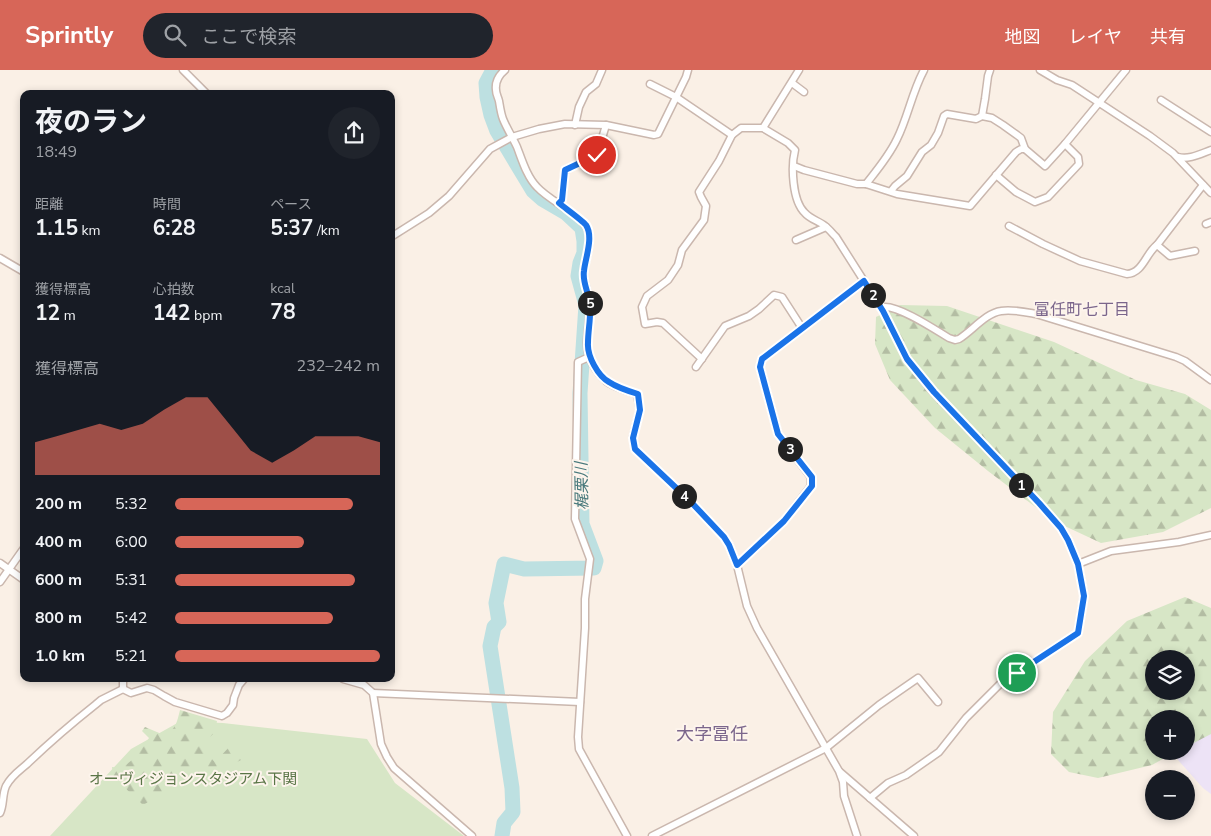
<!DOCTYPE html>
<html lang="ja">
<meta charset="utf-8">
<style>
body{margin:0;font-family:"Nunito Sans","Noto Sans JP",sans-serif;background:#20242c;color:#f1f3f6;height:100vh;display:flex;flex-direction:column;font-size:19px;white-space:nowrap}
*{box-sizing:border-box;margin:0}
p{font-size:16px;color:#9ea1a6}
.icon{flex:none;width:28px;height:28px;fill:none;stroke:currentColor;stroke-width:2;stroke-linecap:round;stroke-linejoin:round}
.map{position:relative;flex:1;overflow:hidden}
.sheet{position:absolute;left:20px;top:20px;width:375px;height:592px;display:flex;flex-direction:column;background:#171b24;border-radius:10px;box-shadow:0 2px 8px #0003}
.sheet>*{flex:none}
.buttons{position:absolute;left:1145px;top:580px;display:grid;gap:10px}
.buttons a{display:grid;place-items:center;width:50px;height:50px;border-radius:50%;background:#171b24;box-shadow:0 2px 8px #0003;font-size:25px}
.pin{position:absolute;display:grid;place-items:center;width:42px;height:42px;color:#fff;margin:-21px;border:2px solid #fff;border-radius:50%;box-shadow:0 1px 5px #0007}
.km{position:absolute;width:25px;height:25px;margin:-12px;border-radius:50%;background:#222;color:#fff;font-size:14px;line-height:25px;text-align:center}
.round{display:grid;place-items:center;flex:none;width:52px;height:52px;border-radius:26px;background:#20242c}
.head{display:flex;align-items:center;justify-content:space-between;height:85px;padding:0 15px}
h1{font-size:28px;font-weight:700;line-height:38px}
.metrics{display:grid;grid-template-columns:repeat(3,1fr);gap:8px;height:85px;padding:5px 15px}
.metrics div{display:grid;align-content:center}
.metrics b{font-size:21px;font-weight:700}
.metrics small{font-size:14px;font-weight:400}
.metrics p{font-size:14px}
.chart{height:140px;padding:10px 15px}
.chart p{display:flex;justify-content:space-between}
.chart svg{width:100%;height:90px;margin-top:5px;fill:#d76658;opacity:.7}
ul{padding:0 15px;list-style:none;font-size:16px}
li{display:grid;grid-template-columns:80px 60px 1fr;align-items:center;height:38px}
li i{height:12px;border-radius:6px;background:#d76658}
header{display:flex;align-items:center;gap:30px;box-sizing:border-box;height:70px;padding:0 25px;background:#d76658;color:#fff}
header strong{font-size:24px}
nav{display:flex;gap:28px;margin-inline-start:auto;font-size:18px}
.search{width:350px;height:45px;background:#20242c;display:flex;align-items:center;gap:12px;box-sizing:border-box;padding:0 18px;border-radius:28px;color:#9ea1a6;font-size:19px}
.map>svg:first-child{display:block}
.education{fill:#ede3f6}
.green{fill:#d7e6c6}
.forest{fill:url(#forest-firs);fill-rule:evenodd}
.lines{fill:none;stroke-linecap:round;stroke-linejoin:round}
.river{stroke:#bde0e1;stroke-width:15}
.minor-casing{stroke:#cab7ae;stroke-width:9}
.minor{stroke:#fff;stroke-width:6}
.route-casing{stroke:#fff;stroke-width:10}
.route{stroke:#1a73e8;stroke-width:6}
.labels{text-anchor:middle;stroke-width:4;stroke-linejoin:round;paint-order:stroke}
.park-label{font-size:15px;fill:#5a7547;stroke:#fdf4ec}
.neighbourhood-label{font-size:16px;fill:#7b668c;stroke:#fdf4ec}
.water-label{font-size:16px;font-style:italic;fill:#47787b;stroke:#fdf4ec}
.quarter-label{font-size:18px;fill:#7b668c;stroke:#fdf4ec}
</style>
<header>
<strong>Sprintly</strong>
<div class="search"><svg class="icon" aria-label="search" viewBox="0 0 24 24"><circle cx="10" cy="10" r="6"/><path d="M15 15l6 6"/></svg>ここで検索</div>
<nav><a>地図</a><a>レイヤ</a><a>共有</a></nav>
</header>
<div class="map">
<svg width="1211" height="766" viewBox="0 0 1211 766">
<defs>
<pattern id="forest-firs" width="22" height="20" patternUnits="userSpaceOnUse" patternTransform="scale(1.25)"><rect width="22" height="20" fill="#d7e6c6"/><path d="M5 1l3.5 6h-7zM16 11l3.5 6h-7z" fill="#b3bda3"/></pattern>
</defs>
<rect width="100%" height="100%" fill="#faf0e6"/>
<path class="education" d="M1211,604V724L1203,718L1170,681H1186V649H1154V621H1186Z"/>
<path class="green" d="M181,651L223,653L367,669L395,713L464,766H50L131,679Z"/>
<g class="forest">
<path d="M900,235L947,236L1054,272L1136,310L1185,324L1211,340V438L1163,462L1101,473L1054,451L988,401L935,358L890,310L875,274L876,247Z"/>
<path d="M1185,527L1211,538V664L1186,677V649H1154V681H1177L1152,695L1098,708L1069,702L1051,684L1053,642L1085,591L1127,551ZM1154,589H1186V621H1154Z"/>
<path d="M180,640L217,651L215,662L200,677L215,692L233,673L241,690L232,695L189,709L143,735L121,714L113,708L112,697L122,698L137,686L149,668L142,661L145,657L164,665C176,660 177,652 180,640Z"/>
</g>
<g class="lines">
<path class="river" d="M493,0L486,13L487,27L491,45L497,61L533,121L542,129L566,143L582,158L584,171V183L580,193L578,206L586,235L580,323L582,454L596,491L594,498L524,499L504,494L496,533L499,552L494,557L490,576L512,718L513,742L504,753L502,766"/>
<defs>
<g id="minor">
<path d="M183,0L207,24"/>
<path d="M505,0C499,5 495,12 496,20C496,24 498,27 499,31C500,37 501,44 503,49C507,59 513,68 517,77C522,90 527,107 537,117C550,131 573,140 585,155C594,166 586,187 584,199C582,212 590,224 590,236C590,249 587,262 587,274C587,288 596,302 606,311C613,317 628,321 637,324L640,340L633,367L635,379L691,432L724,467L729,475L737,495L747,536L757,558L839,701L843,712L844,726L857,766"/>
<path d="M1040,0L1057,10L1072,15L1150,66L1173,83L1211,123"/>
<path d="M792,13L804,22"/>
<path d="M650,14L676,27L732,65"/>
<path d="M1161,30L1211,62"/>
<path d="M982,46L985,29L988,6L990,0"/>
<path d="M575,55L579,37L586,22L596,14L602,0"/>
<path d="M763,58L799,0"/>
<path d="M1025,79L1045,96L1065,74L1126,0"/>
<path d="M1178,87C1189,90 1200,84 1211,80"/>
<path d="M794,96L804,100L857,114H866L897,124L970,136L1016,82L1021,79H1025L1021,68L1017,65L1003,55L992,48L982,46L976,49L947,44L944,46L938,63L931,75L922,82L907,106L895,116L891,121"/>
<path d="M996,105L1016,122L1035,132L1048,127L1079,94L1078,87L1065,74"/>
<path d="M866,114C877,100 889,86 897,69C908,47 912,22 924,0"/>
<path d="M559,133L562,129L565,100L597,85L606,55"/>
<path d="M1206,154L1211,152"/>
<path d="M1009,156L1043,174L1080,191L1127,204C1143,203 1146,183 1157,175L1203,115"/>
<path d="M391,167L429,143L449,126L490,79L512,67L539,59L565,54L606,55L654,65L658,64L686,7L688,0"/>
<path d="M796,170L826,157"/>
<path d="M1157,175L1170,186L1195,181"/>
<path d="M0,188L24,202"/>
<path d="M883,241L885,237C901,237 934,259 949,268L955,270L959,269C972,261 986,243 1001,241C1012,239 1025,242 1036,244L1176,287L1185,291L1211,310"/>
<path d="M589,287L578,292L575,449L590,489L585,529V558L578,667L579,679L627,766"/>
<path d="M702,289L663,253L657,252L645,254L642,237L647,226L668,210L678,195L682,180L704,150L706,136L701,127L699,122L719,91L732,65L741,58H763L788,73L795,80C791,96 792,131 805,143C810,149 819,151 825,156C829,159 832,163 836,167L883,241L907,289L933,322L1039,433L1061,458L1068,470L1078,494L1084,525L1078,563L1001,613L966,648L939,682L906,705L888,713L870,728"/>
<path d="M696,297L725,256L749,246L759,239L774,225L782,227L802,258"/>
<path d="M0,493L24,510"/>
<path d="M1078,494L1111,481L1179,472L1211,465"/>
<path d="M737,495L784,451L811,416V407L778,364L760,297L762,289L864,211"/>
<path d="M0,512L24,478"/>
<path d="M123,609V619"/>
<path d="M343,609L364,615L373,623L381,674L387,687L394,698L472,766"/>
<path d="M123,619L131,623L147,618L154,620L164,626L175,632L222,646L227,643L233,635L234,628L239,615L244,609"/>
<path d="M373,623L580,632"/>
<path d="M840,702L914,766"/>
<path d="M0,743C4,735 2,725 6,716C11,706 19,701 27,694C49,673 71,654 95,635L101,630L123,619"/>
<path d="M652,766L826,678L879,635L918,608L938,632"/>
</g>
</defs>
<use href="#minor" class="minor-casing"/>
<use href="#minor" class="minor"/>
</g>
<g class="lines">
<defs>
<path id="route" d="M597,85L565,100L562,130L559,133C565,138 582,150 586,155C594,167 585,189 584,201C582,212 589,223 590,235C591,248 588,260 588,273C587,286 598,306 609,312C618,318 628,321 638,324L640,340L633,368L635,379L691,432L724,467L729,475L737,495L784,451L812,416V407L778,364L760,297L762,289L864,211L883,241L907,289L934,322L1039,433L1061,458L1068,470L1078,494L1084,526L1078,563L1017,603"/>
</defs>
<use href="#route" class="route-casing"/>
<use href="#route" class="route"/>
</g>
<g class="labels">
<g class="park-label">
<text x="193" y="714">オーヴィジョンスタジアム下関</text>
</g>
<g class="neighbourhood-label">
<text x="1082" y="245">富任町七丁目</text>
</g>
<g class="water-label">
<text transform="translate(581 416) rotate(-91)" y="6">梶栗川</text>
</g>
<g class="quarter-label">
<text x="712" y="670">大字冨任</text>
</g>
</g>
</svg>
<div class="buttons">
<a><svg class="icon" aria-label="layers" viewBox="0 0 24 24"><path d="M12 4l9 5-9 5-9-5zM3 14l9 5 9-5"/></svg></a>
<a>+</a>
<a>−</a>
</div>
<div class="pin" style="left:1017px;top:603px;background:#1e9e55"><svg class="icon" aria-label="arrive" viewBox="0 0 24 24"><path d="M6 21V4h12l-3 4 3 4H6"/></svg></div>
<div class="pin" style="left:597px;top:85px;background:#d93025"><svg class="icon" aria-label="check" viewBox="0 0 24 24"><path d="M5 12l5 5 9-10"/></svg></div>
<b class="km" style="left:1021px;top:415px">1</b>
<b class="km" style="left:873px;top:225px">2</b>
<b class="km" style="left:790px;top:379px">3</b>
<b class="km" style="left:684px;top:426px">4</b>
<b class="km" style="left:590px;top:233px">5</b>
<section class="sheet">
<div class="head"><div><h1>夜のラン</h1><p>18:49</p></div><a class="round"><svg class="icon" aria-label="share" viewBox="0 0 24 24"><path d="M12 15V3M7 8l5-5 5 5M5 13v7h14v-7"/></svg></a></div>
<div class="metrics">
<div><p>距離</p><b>1.15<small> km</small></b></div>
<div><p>時間</p><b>6:28</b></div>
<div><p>ペース</p><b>5:37<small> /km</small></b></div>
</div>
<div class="metrics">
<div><p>獲得標高</p><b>12<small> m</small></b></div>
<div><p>心拍数</p><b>142<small> bpm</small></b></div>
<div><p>kcal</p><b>78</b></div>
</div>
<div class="chart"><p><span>獲得標高</span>232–242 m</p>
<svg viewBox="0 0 160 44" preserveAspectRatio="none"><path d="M0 44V28L10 25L20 22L30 19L40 22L50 19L60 12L70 6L80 6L90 19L100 32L110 38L120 32L130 25L140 25L150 25L160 28V44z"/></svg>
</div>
<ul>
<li><b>200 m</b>5:32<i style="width:87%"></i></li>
<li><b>400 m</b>6:00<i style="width:63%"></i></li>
<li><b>600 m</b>5:31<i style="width:88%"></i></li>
<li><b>800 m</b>5:42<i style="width:77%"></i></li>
<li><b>1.0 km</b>5:21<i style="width:100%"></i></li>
</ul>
</section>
</div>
